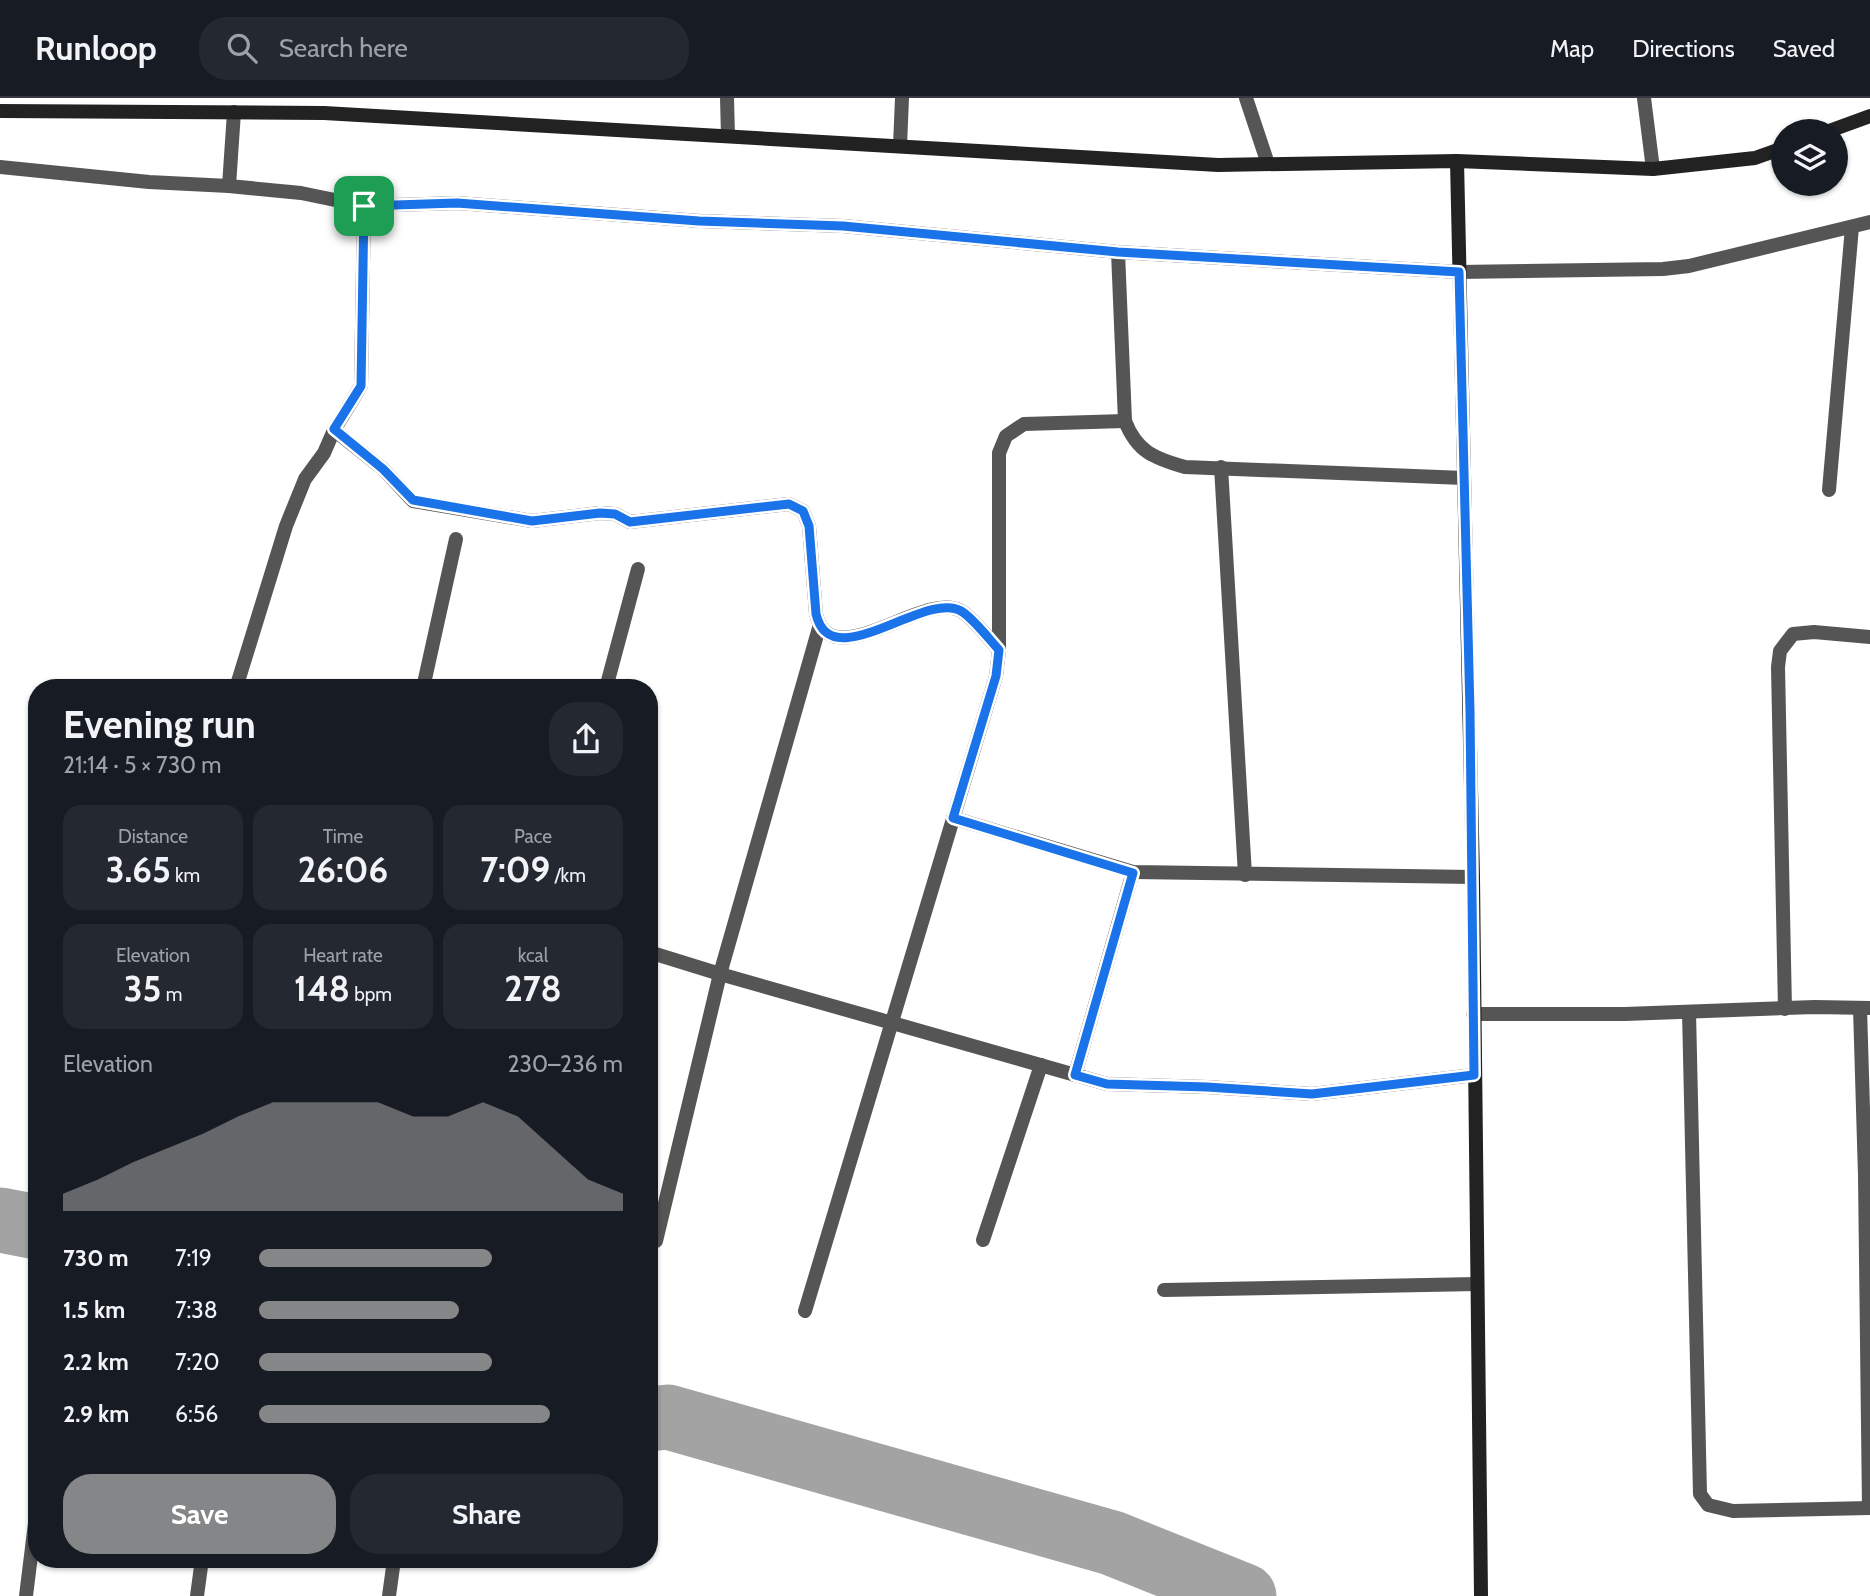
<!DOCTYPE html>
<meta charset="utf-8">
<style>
body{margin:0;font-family:Cabin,sans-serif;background:#242831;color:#f1f3f6;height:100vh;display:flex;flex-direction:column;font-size:26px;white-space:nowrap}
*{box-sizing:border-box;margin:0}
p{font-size:23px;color:#9ea1a6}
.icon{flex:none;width:38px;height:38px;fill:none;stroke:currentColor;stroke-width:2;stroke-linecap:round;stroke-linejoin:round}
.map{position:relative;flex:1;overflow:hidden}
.side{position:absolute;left:28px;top:581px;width:630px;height:889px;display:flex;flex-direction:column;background:#171b24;border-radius:28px;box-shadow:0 2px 5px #0004}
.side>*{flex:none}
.controls{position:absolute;left:1771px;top:21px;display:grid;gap:14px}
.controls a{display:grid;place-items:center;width:77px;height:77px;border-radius:50%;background:#171b24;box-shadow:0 2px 5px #0004;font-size:35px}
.pin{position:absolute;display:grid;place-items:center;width:60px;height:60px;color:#fff;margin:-30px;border-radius:14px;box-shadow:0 4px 10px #0006}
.round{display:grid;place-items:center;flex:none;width:74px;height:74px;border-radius:28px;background:#242831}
.overview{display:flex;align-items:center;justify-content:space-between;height:119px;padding:0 35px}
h1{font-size:38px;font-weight:700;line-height:52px}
.figures{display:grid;grid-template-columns:repeat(3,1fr);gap:10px;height:119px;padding:7px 35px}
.figures div{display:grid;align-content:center;border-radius:18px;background:#242831;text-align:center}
.figures b{font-size:35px;font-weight:700}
.figures small{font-size:19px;font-weight:400}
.figures p{font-size:19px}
.chart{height:196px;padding:14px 35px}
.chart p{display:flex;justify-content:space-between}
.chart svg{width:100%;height:126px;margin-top:7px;fill:#858687;opacity:.7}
.action{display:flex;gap:14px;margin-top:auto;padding:14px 35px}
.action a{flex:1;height:80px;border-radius:28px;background:#858687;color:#fff;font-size:28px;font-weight:700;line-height:80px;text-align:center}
.action a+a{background:#242831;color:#f1f3f6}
ul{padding:0 35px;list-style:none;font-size:23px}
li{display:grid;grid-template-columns:112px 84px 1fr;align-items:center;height:52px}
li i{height:18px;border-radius:9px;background:#858687}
header{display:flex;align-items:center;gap:42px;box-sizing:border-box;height:98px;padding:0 35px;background:#171b24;border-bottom:2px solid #363941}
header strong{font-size:33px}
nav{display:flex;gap:38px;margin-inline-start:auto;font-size:24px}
.search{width:490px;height:63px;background:#242831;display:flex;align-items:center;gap:18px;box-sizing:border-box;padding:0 24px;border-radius:28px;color:#9ea1a6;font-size:26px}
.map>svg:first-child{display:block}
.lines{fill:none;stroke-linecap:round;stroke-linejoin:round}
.river{stroke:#a3a3a3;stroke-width:65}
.street{stroke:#555;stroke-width:14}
.secondary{stroke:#222;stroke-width:14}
.route-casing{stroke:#fff;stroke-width:14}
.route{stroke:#1a73e8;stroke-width:9}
</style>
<header>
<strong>Runloop</strong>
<div class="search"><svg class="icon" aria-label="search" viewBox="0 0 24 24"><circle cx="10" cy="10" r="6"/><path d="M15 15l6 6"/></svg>Search here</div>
<nav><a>Map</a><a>Directions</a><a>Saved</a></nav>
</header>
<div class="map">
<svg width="1870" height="1498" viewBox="0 0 1870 1498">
<rect width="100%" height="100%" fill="#fff"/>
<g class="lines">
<g class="river">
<path d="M0,1122L37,1129"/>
<path d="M649,1321L668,1319L1112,1445L1244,1498"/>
</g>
<g class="street">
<path d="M727,0L728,38"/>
<path d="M1246,0L1268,66"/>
<path d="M1644,0L1653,71"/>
<path d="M234,14L229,88L301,95L364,108L361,288L334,332L324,355L305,381L286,428L236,590"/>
<path d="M900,48L902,0"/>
<path d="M0,69L149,84L229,88"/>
<path d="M364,108L457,105L700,123L843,128L1118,154L1459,174L1663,171L1689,168L1870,124"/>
<path d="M1118,154L1125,323C1137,354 1154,360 1185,369L1464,380"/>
<path d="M334,332L383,371L413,403L532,423L600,415L615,416L630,424L789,406L803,413L809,428L816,516C831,580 925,491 961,513C973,520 989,541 999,552"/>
<path d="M1221,369L1245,777"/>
<path d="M1829,392L1852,129"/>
<path d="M423,590L456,441"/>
<path d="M606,590L638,471"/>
<path d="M953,720L1133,774L1473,779"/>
<path d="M649,854L720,876L1107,986L1207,989L1312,996L1474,977"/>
<path d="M1860,910L1865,1078L1869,1410"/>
<path d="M1785,911L1778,569L1780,553L1793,536L1814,534L1870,539"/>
<path d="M1689,914L1700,1396L1708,1407L1733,1413L1870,1410"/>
<path d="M1473,916H1625L1815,909L1870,910"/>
<path d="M1075,977L1133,774"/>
<path d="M983,1142L1041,967"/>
<path d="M656,1143L720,876L819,530"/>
<path d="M1164,1192L1477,1186"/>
<path d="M805,1213L996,578L999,552V355L1006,338L1024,326L1125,323"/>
<path d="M26,1498L37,1409"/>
<path d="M197,1498L202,1461"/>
<path d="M389,1498L393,1469"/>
</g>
<g class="secondary">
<path d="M0,13L324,15L1218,67L1457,63L1653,71L1755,60L1783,50"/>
<path d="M1829,33L1870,18"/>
<path d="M1457,63L1473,779L1481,1498"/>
</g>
</g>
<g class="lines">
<defs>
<path id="route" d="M457,105L699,123L843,128L1118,154L1459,174L1470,613L1474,977L1312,996L1207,989L1107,986L1075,977L1133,775L953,720L996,578L999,552C989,541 973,520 961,513C925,492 831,580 816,516L809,428L803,413L789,406L630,424L615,416L600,415L532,423L413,402L383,371L334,331L361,288L364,108Z"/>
</defs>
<use href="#route" class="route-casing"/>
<use href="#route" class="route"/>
</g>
</svg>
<div class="controls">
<a><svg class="icon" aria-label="layers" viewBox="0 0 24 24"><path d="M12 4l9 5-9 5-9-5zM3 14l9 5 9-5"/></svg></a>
</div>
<div class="pin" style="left:364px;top:108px;background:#1e9e55"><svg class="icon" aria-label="arrive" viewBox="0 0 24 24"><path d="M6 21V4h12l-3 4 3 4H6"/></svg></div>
<section class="side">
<div class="overview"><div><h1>Evening run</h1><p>21:14 · 5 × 730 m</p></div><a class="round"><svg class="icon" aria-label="share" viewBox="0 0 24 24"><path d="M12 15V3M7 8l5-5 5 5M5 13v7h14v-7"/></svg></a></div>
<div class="figures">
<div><p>Distance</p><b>3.65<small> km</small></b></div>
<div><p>Time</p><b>26:06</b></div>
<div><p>Pace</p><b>7:09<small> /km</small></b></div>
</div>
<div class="figures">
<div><p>Elevation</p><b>35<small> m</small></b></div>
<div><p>Heart rate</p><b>148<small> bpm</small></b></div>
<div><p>kcal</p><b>278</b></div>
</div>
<div class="chart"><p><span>Elevation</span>230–236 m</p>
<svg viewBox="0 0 160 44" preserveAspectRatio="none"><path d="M0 44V38L10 33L20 27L30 22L40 17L50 11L60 6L70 6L80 6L90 6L100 11L110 11L120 6L130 11L140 22L150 33L160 38V44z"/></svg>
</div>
<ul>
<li><b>730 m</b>7:19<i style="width:64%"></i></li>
<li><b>1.5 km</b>7:38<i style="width:55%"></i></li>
<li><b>2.2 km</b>7:20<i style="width:64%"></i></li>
<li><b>2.9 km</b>6:56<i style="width:80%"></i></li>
</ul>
<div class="action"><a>Save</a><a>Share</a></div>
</section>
</div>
